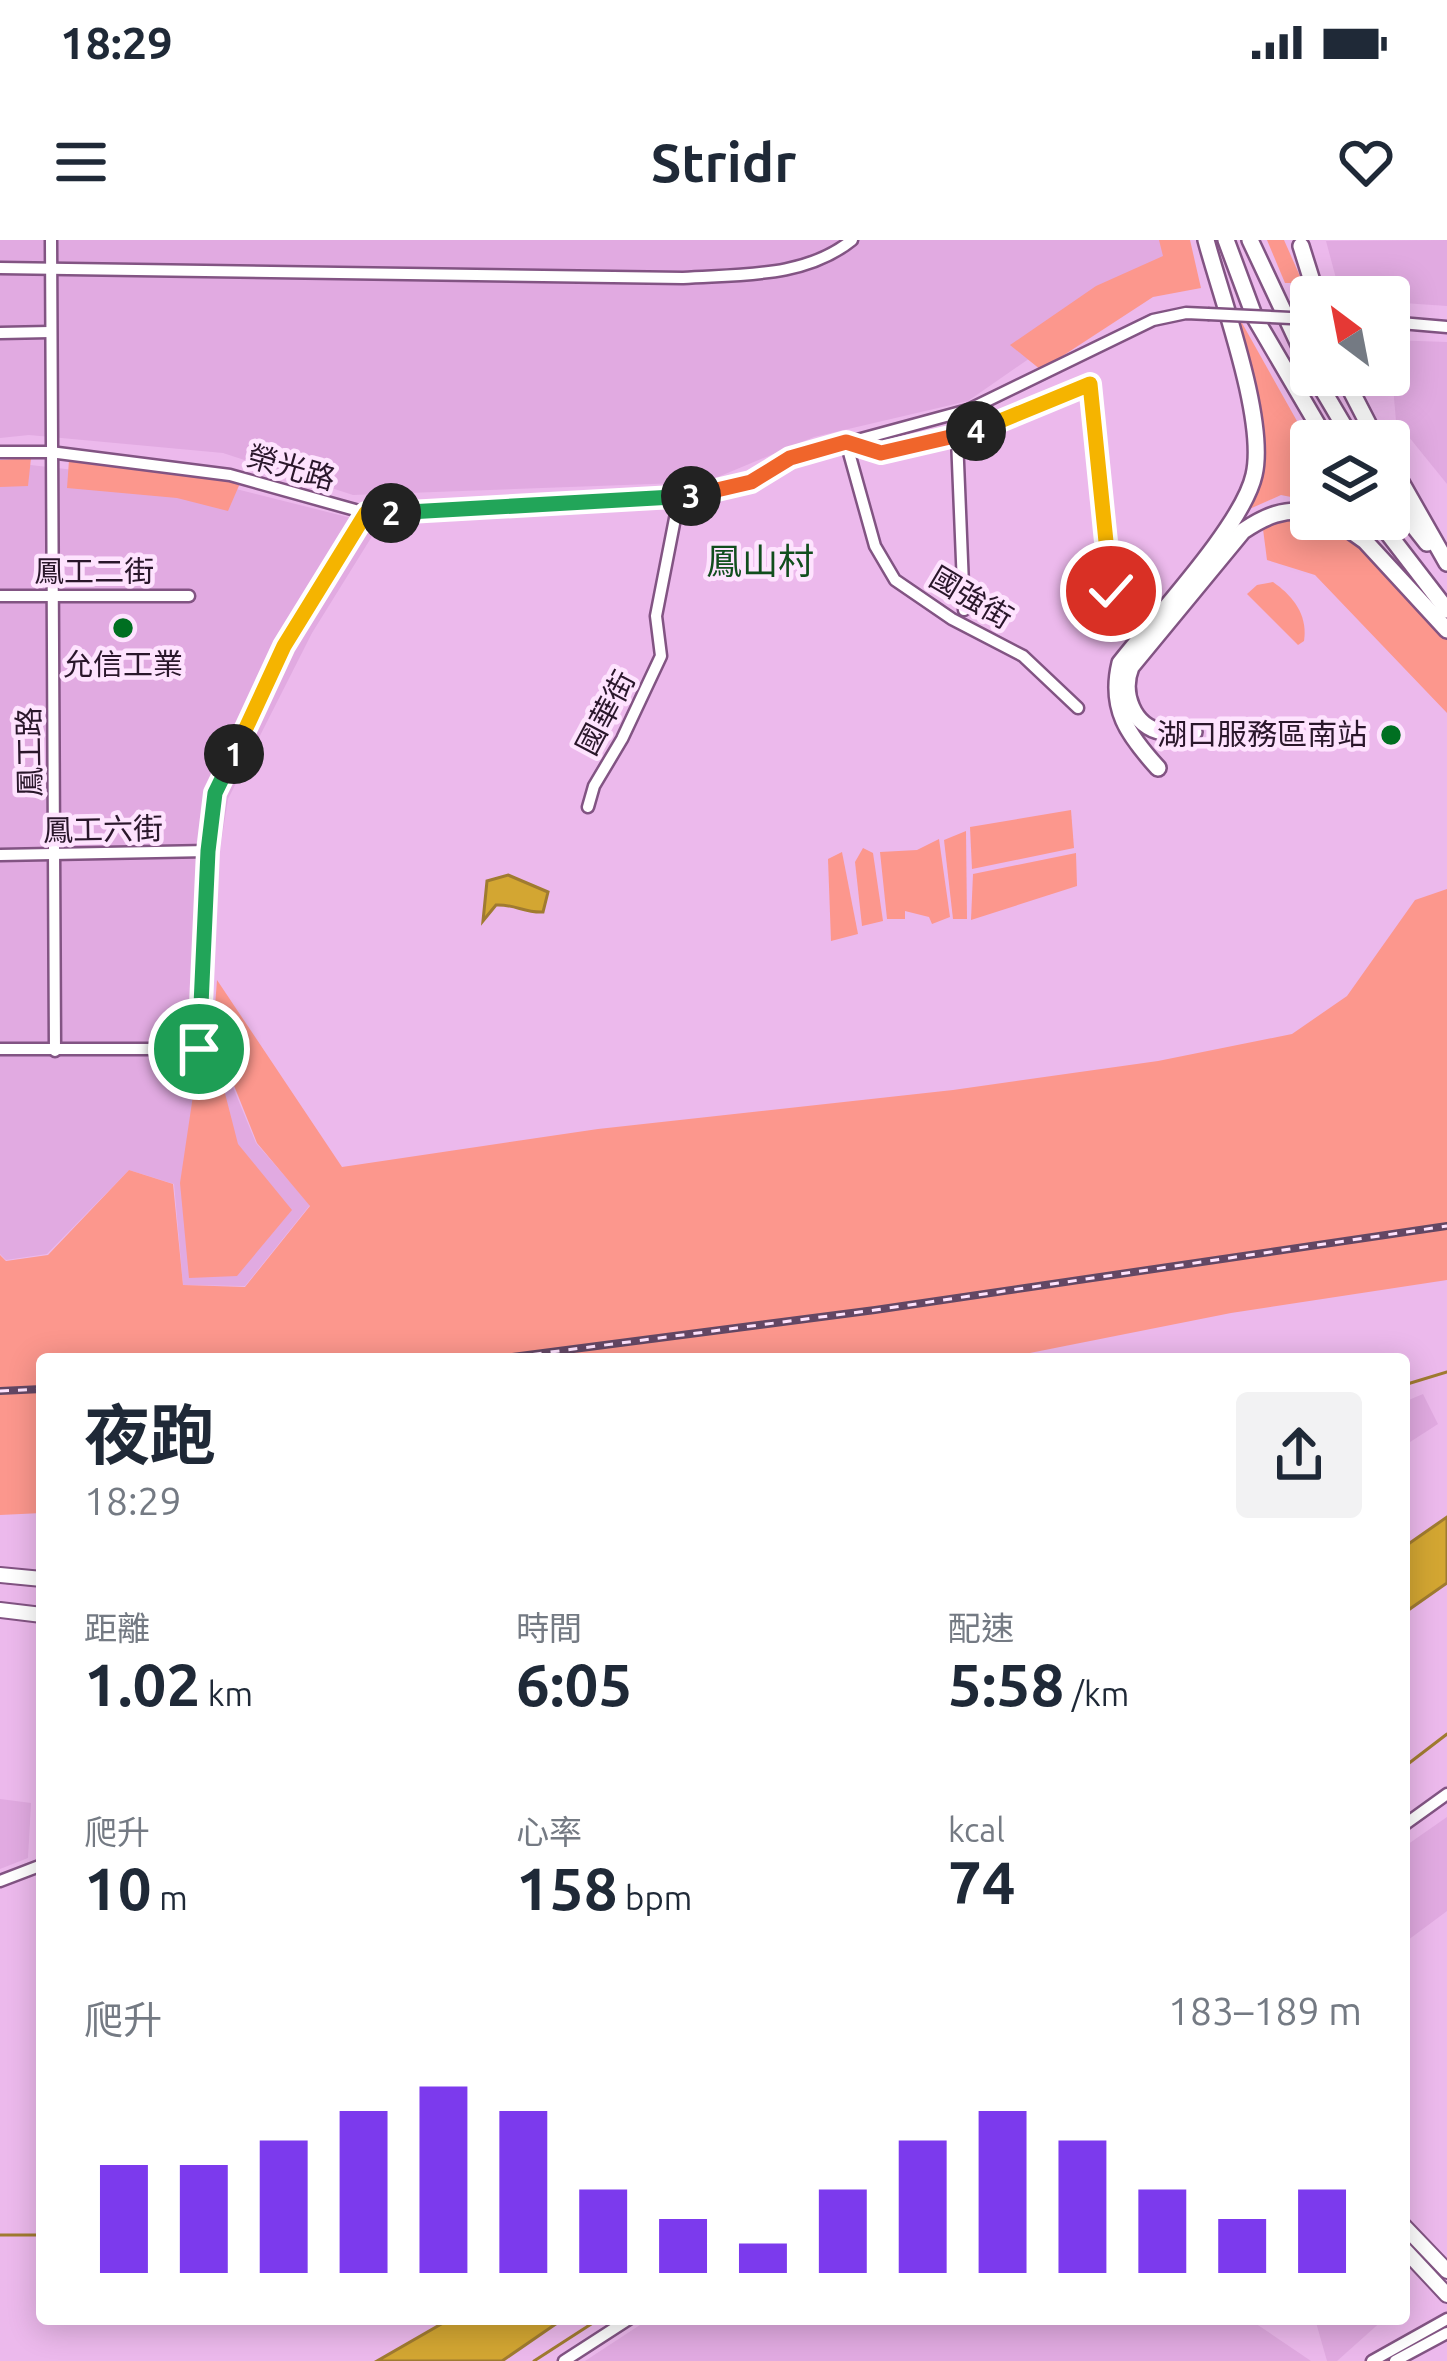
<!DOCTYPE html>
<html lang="zh-TW">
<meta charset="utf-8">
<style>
body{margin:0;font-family:Ubuntu,"Noto Sans TC",sans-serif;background:#f2f2f3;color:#1f2937;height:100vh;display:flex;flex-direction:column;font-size:45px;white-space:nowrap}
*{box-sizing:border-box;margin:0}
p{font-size:39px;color:#747a83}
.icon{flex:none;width:66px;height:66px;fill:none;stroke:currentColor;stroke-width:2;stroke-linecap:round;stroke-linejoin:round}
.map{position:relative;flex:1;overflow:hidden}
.details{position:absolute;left:36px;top:1113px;width:1374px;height:972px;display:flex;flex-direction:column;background:#fff;border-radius:12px;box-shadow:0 6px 30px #0003}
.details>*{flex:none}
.needle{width:78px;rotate:328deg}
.controls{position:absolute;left:1290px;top:36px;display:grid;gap:24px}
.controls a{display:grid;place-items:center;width:120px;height:120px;border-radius:12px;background:#fff;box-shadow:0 6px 30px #0003;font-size:60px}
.pin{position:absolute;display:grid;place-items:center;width:102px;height:102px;color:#fff;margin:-51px;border:6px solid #fff;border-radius:50%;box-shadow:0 3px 12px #0007}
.km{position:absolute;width:60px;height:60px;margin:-30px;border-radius:50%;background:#222;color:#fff;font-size:33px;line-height:60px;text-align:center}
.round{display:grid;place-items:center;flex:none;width:126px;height:126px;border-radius:12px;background:#f2f2f3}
.headline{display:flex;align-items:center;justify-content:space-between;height:204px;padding:0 48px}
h1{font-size:66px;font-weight:700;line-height:90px}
.stats{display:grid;grid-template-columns:repeat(3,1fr);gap:18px;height:204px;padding:12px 48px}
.stats div{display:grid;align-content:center}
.stats b{font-size:60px;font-weight:700}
.stats small{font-size:33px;font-weight:400}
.stats p{font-size:33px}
.chart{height:336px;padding:24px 48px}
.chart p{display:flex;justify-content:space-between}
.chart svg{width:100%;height:216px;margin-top:12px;stroke:#7c3aed;stroke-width:6}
.status{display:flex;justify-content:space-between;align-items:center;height:84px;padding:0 60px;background:#fff;direction:ltr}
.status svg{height:33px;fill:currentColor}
header{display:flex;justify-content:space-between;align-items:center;height:156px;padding:0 48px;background:#fff;font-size:54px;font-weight:700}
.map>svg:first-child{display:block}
.built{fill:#e1aae1}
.green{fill:#fc978d}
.water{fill:#d3a632;stroke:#a07b30;stroke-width:3}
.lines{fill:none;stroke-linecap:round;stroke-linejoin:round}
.stream{stroke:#a07b30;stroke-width:3}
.minor-casing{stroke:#825483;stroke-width:15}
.major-casing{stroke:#825483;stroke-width:18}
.highway-casing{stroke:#825483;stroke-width:20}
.minor{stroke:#fff;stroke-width:10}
.major{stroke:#fff;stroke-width:14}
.highway{stroke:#fff;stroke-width:15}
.rail-casing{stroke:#634764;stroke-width:8}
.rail{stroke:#fee3fe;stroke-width:3;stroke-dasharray:9;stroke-linecap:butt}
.minor-bridge-casing{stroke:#825483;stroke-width:15;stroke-linecap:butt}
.minor-bridge{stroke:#fff;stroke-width:10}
.split-1-casing{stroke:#fff;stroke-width:24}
.split-2-casing{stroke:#fff;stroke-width:24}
.split-3-casing{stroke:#fff;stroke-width:24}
.split-4-casing{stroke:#fff;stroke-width:24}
.split-5-casing{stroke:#fff;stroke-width:24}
.split-1{stroke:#22a559;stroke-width:15}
.split-2{stroke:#f5b400;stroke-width:15}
.split-3{stroke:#22a559;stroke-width:15}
.split-4{stroke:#f0652b;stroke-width:15}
.split-5{stroke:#f5b400;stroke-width:15}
.poi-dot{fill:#006f21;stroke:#fee3fe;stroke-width:4.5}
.labels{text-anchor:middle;stroke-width:9;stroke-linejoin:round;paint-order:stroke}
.street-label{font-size:30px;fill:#2a172b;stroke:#fee3fe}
.poi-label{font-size:30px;fill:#2a172b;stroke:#fee3fe}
.quarter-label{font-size:36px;fill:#114e1d;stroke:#fee3fe}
</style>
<div class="status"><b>18:29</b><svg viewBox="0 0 49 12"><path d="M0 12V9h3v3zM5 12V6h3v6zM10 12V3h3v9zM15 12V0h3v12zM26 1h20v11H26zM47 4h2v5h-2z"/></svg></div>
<header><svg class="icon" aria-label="menu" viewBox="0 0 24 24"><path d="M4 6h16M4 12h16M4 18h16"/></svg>Stridr<svg class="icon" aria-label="heart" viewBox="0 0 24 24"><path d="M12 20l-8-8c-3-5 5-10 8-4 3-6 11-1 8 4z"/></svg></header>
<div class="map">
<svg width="1447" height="2121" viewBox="0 0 1447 2121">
<rect width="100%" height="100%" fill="#ecb9ec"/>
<g class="built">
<path d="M0,0H1167L1171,20L968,161L814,197L706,242L353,255L223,213L29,195L0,198Z"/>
<path d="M1447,0V66L1389,62V57H1341L1326,1Z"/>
<path d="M1389,100L1447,102V244L1396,181Z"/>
<path d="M13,223L232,248L379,285L312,393L228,559L212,661L211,794L256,903L310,965L245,1046L183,1045L174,944L129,930L47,1014L6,1020L0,1014V224Z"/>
<path d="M1423,1154L1438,1184L1410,1202L1404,1187V1162Z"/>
<path d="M0,1559L31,1563L28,1618L0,1629Z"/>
<path d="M1447,1577V1671L1404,1703V1607Z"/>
<path d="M649,2079H1249L1311,2121H585Z"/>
<path d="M1315,2079H1384L1337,2121H1327Z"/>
</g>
<g class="green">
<path d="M1159,0H1190L1201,48L1153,57L1041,130L1010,105L1096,46L1163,16Z"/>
<path d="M1267,0H1284L1303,43H1285Z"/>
<path d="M1242,83L1311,206V261L1281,255L1245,271C1250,260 1258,248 1261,236C1273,189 1246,129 1234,84Z"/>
<path d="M31,218L28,246L0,247V220Z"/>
<path d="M69,220L241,241L228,271L177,258L67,248Z"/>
<path d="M1292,276L1328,285L1351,300L1447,392V473L1315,335L1267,320L1263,289Z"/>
<path d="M1273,342C1293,356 1308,375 1304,401L1298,405L1247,354L1257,345Z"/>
<path d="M1071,570L1074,608L972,629L970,587Z"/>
<path d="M966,591L967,679H953L944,600Z"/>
<path d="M939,599L950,677L932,684L929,677L905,671V679H887L880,612L917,610Z"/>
<path d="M863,608L873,613L883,681L862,686L855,622Z"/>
<path d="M842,612L858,694L831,701L828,619Z"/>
<path d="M1076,613L1077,646L971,680L973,634Z"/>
<path d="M1447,649V1040L1231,1073L999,1119H42V1273L0,1275V1015L6,1021L48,1015L129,930L173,944L183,1045L245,1047L310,966L257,903L213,793L217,740L342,927L598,889L953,850L1158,821L1292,794L1347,756L1415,660Z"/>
<path d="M207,801L219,830L238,904L292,970L237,1036L189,1038L180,943L198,822Z"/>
</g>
<g class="water">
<path d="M508,635L548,652L543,672C524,673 515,664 496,665L483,681L487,641Z"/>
<path d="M1447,1277V1343L1404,1373V1307Z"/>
<path d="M450,2079H563L502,2121H377Z"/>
</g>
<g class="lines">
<g class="stream">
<path d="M1404,1145L1447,1132"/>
<path d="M0,1342L42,1346"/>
<path d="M1404,1527L1447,1494"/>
<path d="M0,1995H42"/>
<path d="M534,2121L599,2079"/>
</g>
<defs>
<g id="minor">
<path d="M51,0L55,811"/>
<path d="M0,28L683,38C741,34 805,38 852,0"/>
<path d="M1389,82L1447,87"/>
<path d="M0,93L50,92"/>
<path d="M957,198L964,370"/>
<path d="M0,212H50L230,235L366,273L679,258L723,252L751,242L791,218L968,170L1153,80L1186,73L1208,74"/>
<path d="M0,356H189"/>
<path d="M1078,468L1023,416L952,379L895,340L875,306L846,202L881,213L957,198L1090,144L1111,351"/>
<path d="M588,567L594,546L622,499L661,416L656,376L679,258"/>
<path d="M0,615L208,611"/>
<path d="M0,809H199L208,611L215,553L285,407L366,273"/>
<path d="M1404,1585L1447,1554"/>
<path d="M0,1641L42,1625"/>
<path d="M564,2121L629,2079"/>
<path d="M1372,2121L1447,2079"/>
<path d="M1395,2121L1447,2093"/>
</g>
<g id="major">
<path d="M0,1335L42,1339"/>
<path d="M0,1370L42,1375"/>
<path d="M1404,1986L1447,2031"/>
<path d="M1404,2009L1447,2055"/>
</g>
<g id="highway">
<path d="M1226,0L1255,78L1327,201"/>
<path d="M1250,0L1311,130"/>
<path d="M1301,6L1317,57"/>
<path d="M1314,135L1353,201"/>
<path d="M1343,135L1377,201"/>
<path d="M1389,221L1447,323"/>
<path d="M1389,255L1427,303"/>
<path d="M1334,279L1365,301L1447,390"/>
<path d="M1377,279L1447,370"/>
<path d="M1194,492C1184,492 1172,494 1163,492C1132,487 1121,452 1131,427L1243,291C1265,276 1284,268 1311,272"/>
<path d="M1158,528C1128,495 1109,469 1120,423C1155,378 1243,285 1254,235C1267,180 1221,57 1206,0"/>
</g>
</defs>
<use href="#minor" class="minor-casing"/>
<use href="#major" class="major-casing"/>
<use href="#highway" class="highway-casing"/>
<use href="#minor" class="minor"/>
<use href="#major" class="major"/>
<use href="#highway" class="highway"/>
<defs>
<g id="rail">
<path d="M497,1119L875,1070L1447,986"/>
<path d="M0,1151L42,1149"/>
</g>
</defs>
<use href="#rail" class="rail-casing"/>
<use href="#rail" class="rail"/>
<defs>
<path id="minor-bridge" d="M1208,74L1311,79"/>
</defs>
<use href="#minor-bridge" class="minor-bridge-casing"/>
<use href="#minor-bridge" class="minor-bridge"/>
</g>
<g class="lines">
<defs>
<path id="split-1" d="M199,809L208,611L215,553L234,514"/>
<path id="split-2" d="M234,514L284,406L366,273H391"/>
<path id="split-3" d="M391,273L691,256"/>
<path id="split-4" d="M691,256L751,242L790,218L846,202L881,213L976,191"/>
<path id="split-5" d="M976,191L1090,144L1111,351"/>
</defs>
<use href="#split-1" class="split-1-casing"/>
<use href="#split-2" class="split-2-casing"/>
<use href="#split-3" class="split-3-casing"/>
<use href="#split-4" class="split-4-casing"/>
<use href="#split-5" class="split-5-casing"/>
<use href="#split-1" class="split-1"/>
<use href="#split-2" class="split-2"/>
<use href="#split-3" class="split-3"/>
<use href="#split-4" class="split-4"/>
<use href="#split-5" class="split-5"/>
</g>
<g class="poi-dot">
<circle cx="123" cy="388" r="12"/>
<circle cx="1391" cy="495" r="12"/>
</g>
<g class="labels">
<g class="street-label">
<text transform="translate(291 228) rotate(16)" y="10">榮光路</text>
<text x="94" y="342">鳳工二街</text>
<text transform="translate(971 358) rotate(31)" y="10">國強街</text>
<text transform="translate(606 473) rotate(-62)" y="10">國華街</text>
<text transform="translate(30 512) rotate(-91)" y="10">鳳工路</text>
<text transform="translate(103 590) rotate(-1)" y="10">鳳工六街</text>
</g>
<g class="poi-label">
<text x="123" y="435">允信工業</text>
<text x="1367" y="505" text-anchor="end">湖口服務區南站</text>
</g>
<g class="quarter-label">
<text x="760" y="334">鳳山村</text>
</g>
</g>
</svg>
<div class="controls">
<a><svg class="needle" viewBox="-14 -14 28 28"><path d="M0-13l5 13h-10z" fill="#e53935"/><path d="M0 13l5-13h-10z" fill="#747a83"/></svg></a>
<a><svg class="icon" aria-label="layers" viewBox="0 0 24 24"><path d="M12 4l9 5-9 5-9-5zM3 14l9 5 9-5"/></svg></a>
</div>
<div class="pin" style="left:199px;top:809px;background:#1e9e55"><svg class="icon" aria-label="arrive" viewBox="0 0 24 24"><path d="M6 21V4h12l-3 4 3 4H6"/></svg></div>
<div class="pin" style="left:1111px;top:351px;background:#d93025"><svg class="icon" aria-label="check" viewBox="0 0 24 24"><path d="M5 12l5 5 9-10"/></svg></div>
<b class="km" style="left:234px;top:514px">1</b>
<b class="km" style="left:391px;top:273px">2</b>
<b class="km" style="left:691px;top:256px">3</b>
<b class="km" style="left:976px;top:191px">4</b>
<section class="details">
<div class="headline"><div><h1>夜跑</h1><p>18:29</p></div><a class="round"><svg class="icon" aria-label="share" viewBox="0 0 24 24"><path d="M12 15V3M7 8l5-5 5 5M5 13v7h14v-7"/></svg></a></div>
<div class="stats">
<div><p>距離</p><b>1.02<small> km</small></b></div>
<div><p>時間</p><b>6:05</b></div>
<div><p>配速</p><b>5:58<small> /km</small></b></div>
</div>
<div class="stats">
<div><p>爬升</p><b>10<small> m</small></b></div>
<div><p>心率</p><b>158<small> bpm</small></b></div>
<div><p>kcal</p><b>74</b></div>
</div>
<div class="chart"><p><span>爬升</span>183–189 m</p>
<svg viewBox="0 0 160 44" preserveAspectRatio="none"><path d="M5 44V22M15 44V22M25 44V17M35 44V11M45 44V6M55 44V11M65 44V27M75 44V33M85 44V38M95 44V27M105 44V17M115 44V11M125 44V17M135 44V27M145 44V33M155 44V27"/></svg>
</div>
</section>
</div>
